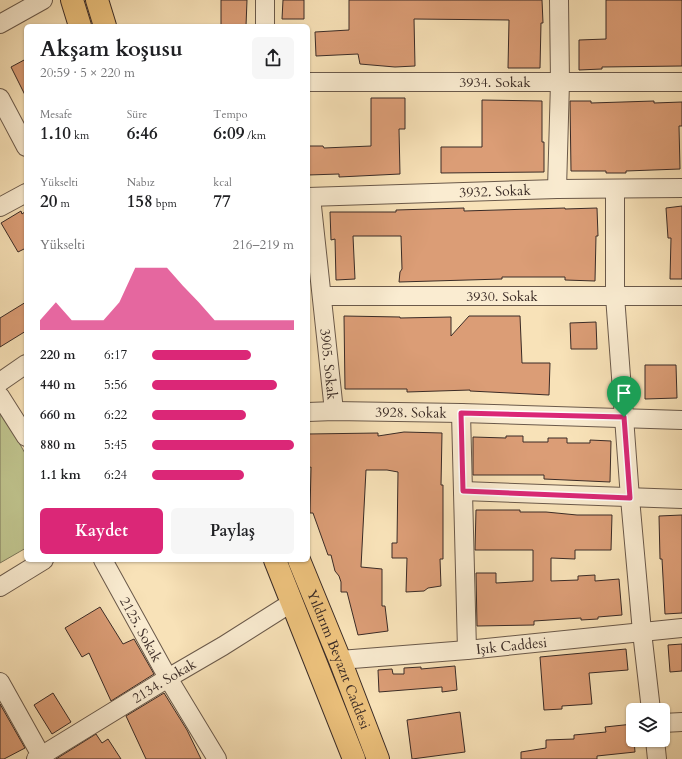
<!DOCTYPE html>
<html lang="tr">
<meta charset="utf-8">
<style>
body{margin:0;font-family:Cardo,serif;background:#f6f6f6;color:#202124;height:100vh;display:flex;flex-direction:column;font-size:15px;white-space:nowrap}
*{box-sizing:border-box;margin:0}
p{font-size:13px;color:#757577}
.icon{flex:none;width:22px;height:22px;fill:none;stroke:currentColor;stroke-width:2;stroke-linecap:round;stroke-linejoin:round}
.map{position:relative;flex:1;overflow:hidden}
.drawer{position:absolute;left:24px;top:24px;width:286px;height:538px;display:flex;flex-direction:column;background:#fff;border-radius:6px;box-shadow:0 1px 3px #0004}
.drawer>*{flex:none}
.fabs{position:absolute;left:626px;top:703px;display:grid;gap:8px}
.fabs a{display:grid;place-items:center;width:44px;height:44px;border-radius:6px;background:#fff;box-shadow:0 1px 3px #0004;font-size:20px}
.pin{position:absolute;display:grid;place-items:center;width:34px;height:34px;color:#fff;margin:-41px -17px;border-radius:50% 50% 50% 0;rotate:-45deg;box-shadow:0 0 4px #0007}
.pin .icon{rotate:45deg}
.round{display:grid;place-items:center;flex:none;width:42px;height:42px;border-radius:6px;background:#f6f6f6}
.overview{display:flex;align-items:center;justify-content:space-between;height:68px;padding:0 16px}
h1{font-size:22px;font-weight:700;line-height:30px}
.figures{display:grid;grid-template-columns:repeat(3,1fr);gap:6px;height:68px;padding:4px 16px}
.figures div{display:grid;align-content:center}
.figures b{font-size:17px;font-weight:700}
.figures small{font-size:11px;font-weight:400}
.figures p{font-size:11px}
.chart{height:112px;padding:8px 16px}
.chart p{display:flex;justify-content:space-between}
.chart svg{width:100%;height:72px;margin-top:4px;fill:#db2777;opacity:.7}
.cta{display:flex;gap:8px;margin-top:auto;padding:8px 16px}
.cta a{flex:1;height:46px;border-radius:6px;background:#db2777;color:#fff;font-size:16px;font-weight:700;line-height:46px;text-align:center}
.cta a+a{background:#f6f6f6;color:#202124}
ul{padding:0 16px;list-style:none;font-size:13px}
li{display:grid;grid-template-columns:64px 48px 1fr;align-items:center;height:30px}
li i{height:10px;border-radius:5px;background:#db2777}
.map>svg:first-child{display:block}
.green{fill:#bfc38d;stroke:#7c775a}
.building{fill:#db9d76;stroke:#3a2b26}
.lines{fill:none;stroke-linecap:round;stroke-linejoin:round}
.minor-casing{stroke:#6a594a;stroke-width:20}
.major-casing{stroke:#3a2b26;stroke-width:24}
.minor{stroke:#faecd1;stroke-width:18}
.major{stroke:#ecc17c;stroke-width:22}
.route-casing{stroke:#fff;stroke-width:8}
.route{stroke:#db2777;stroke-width:5}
.labels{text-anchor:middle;stroke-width:3;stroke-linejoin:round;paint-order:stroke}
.street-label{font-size:14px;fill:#3a2b26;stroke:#faecd1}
</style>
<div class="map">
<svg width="682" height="759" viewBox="0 0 682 759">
<rect width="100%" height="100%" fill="#f8e2b8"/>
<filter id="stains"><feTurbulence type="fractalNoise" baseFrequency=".005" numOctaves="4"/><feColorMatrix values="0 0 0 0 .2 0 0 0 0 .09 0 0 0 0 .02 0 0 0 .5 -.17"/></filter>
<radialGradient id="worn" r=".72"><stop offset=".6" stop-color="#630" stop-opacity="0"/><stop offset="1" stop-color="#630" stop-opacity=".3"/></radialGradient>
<path class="green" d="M0,409L26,455V548L0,563Z"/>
<g class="building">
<path d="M221,0H247L246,26H221Z"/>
<path d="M283,0H304V19H282Z"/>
<path d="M349,0H542L543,23H541L540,68H508L509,20L414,19L415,66L395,67L360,64L358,54L316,56L315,32L349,30Z"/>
<path d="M606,0H682V66L602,67V69L579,70V40L606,39Z"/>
<path d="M26,59V97L11,67Z"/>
<path d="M371,98H405V129H399L400,174L339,177V174L308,175V146H323L324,148L371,146Z"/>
<path d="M482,100L542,101V142H544V172L441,173V147H482Z"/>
<path d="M570,101H591V103L654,101V103L682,102V126H679L680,169L626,171V173H606V171H571Z"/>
<path d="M682,206V279H670L671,238H668L666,208Z"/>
<path d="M464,208V211L565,208V209L597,208L598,236H596L595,281L565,280V277H502V279L399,282L400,272L402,269L401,236H353L355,279L336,280L335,239L331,240L330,212H396V210Z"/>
<path d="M21,211L22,214L26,211V248L18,252L1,223Z"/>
<path d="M26,302V331L0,347V318Z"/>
<path d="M344,316L400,317V318L451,317V336L469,316H520L522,363H550L549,395L470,391V390L407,392V389H345Z"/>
<path d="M596,322L597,349H571L570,323Z"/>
<path d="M645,365H676L677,398L645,399Z"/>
<path d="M404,432L442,433L441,485H443V559H440L441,586L428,588L424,591L406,592L407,558H392V543H397L398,472L387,470H366L361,567L382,569V606H385L388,631L358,635L347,592H341V582L339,576L335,571L331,555H328L313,513H310L311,467L308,468V434L378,433V436Z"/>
<path d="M506,436H523V442H548V438H567V443H590V440L611,441L610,482L544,479V475H473V437L506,438Z"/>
<path d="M476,510H520V512H546L577,515H612L611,550H575V559L551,558V581L578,580V576L595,575V581L619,579L622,615L598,617V619L581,620V618L534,621V625L477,626L476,573H496V583L533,581V550H475Z"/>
<path d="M682,515V613L665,614L662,559H660L659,516Z"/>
<path d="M100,607L123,644L134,639L154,674L111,701L89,653L82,657L65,628Z"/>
<path d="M682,644V671L670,672L668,645Z"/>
<path d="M626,649L628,670L589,673L592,704L562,706V709L544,710L540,657Z"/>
<path d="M455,666L457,690L442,692V687L379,692L378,670L392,669L393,674H404V668L421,667V669Z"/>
<path d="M53,693L71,722L52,734L34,705Z"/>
<path d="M164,693L187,730L201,759H146L126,716Z"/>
<path d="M0,704L25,748L4,759H0Z"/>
<path d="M460,712L465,752L412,759L407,720Z"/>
<path d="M633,724V740H634L635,752L597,756V759H521V752L546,748V740L574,739V735L606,732L605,727Z"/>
<path d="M96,734L102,743L108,739L121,759H56Z"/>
</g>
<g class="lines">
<defs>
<g id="minor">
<path d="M265,0V26"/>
<path d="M0,24L43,0"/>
<path id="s1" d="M308,82H682"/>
<path d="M0,98L26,147"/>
<path d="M557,189L560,82L559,0"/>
<path d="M615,189V296L630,498L642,632L651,710"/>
<path id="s2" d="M308,197L557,189L682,188"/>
<path id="s3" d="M311,197L334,411"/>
<path d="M0,207L26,193"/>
<path id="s4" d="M322,296H682"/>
<path d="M0,382L26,364"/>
<path d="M0,396L26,437"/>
<path id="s5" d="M308,412L334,411L461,413L682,420"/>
<path d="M461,413L467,650"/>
<path d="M463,491L682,499"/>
<path id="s6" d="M103,560L168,678L217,759"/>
<path d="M0,587L44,560"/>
<path id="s7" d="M340,660L467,650L682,628"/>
<path d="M0,682L43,759"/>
<path d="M663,723L682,722"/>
<path d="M655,740L657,759"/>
<path id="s8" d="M36,759L168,678L223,646L291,603"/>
</g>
<g id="major">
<path d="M72,0L80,26"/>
<path d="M97,0L105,26"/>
<path d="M275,560L354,759"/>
<path id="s9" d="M299,560L340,660L378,759"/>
</g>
</defs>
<use href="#minor" class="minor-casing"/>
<use href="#major" class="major-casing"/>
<use href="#minor" class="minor"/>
<use href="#major" class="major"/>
</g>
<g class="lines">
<defs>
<path id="route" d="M461,413L624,417L630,498L463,491Z"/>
</defs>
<use href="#route" class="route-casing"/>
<use href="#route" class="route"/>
</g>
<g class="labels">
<g class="street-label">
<text dy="5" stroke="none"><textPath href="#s1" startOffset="187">3934. Sokak</textPath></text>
<text dy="5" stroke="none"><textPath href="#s2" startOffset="187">3932. Sokak</textPath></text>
<text dy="5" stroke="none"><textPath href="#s4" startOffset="180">3930. Sokak</textPath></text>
<text dy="5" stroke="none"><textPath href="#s3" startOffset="168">3905. Sokak</textPath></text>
<text dy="5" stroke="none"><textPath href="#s5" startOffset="103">3928. Sokak</textPath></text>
<text dy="5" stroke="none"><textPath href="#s6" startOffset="79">2125. Sokak</textPath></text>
<text dy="5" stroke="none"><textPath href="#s7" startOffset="172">Işık Caddesi</textPath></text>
<text dy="5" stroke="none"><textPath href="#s9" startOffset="107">Yıldırım Beyazıt Caddesi</textPath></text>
<text dy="5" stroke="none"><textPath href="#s8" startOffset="150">2134. Sokak</textPath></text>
</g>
</g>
<rect width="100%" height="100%" filter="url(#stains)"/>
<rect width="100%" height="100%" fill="url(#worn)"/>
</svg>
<div class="fabs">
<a><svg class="icon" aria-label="layers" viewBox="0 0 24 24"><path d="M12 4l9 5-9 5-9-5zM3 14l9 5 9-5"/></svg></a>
</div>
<div class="pin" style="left:624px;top:417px;background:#1e9e55"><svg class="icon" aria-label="arrive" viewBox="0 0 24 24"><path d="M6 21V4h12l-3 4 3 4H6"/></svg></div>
<section class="drawer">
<div class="overview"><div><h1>Akşam koşusu</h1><p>20:59 · 5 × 220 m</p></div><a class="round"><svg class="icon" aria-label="share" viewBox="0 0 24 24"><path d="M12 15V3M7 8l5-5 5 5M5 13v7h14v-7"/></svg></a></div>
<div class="figures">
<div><p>Mesafe</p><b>1.10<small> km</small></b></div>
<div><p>Süre</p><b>6:46</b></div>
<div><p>Tempo</p><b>6:09<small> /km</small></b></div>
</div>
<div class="figures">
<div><p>Yükselti</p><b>20<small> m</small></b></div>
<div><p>Nabız</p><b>158<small> bpm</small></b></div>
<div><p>kcal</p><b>77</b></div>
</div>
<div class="chart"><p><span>Yükselti</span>216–219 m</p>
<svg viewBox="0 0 160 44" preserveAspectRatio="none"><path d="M0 44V38L10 27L20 38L30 38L40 38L50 27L60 6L70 6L80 6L90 17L100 27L110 38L120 38L130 38L140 38L150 38L160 38V44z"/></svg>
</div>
<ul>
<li><b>220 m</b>6:17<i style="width:70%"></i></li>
<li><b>440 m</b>5:56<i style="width:88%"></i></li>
<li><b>660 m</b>6:22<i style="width:66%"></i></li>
<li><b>880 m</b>5:45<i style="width:100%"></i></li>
<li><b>1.1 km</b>6:24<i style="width:65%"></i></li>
</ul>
<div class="cta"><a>Kaydet</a><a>Paylaş</a></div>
</section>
</div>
